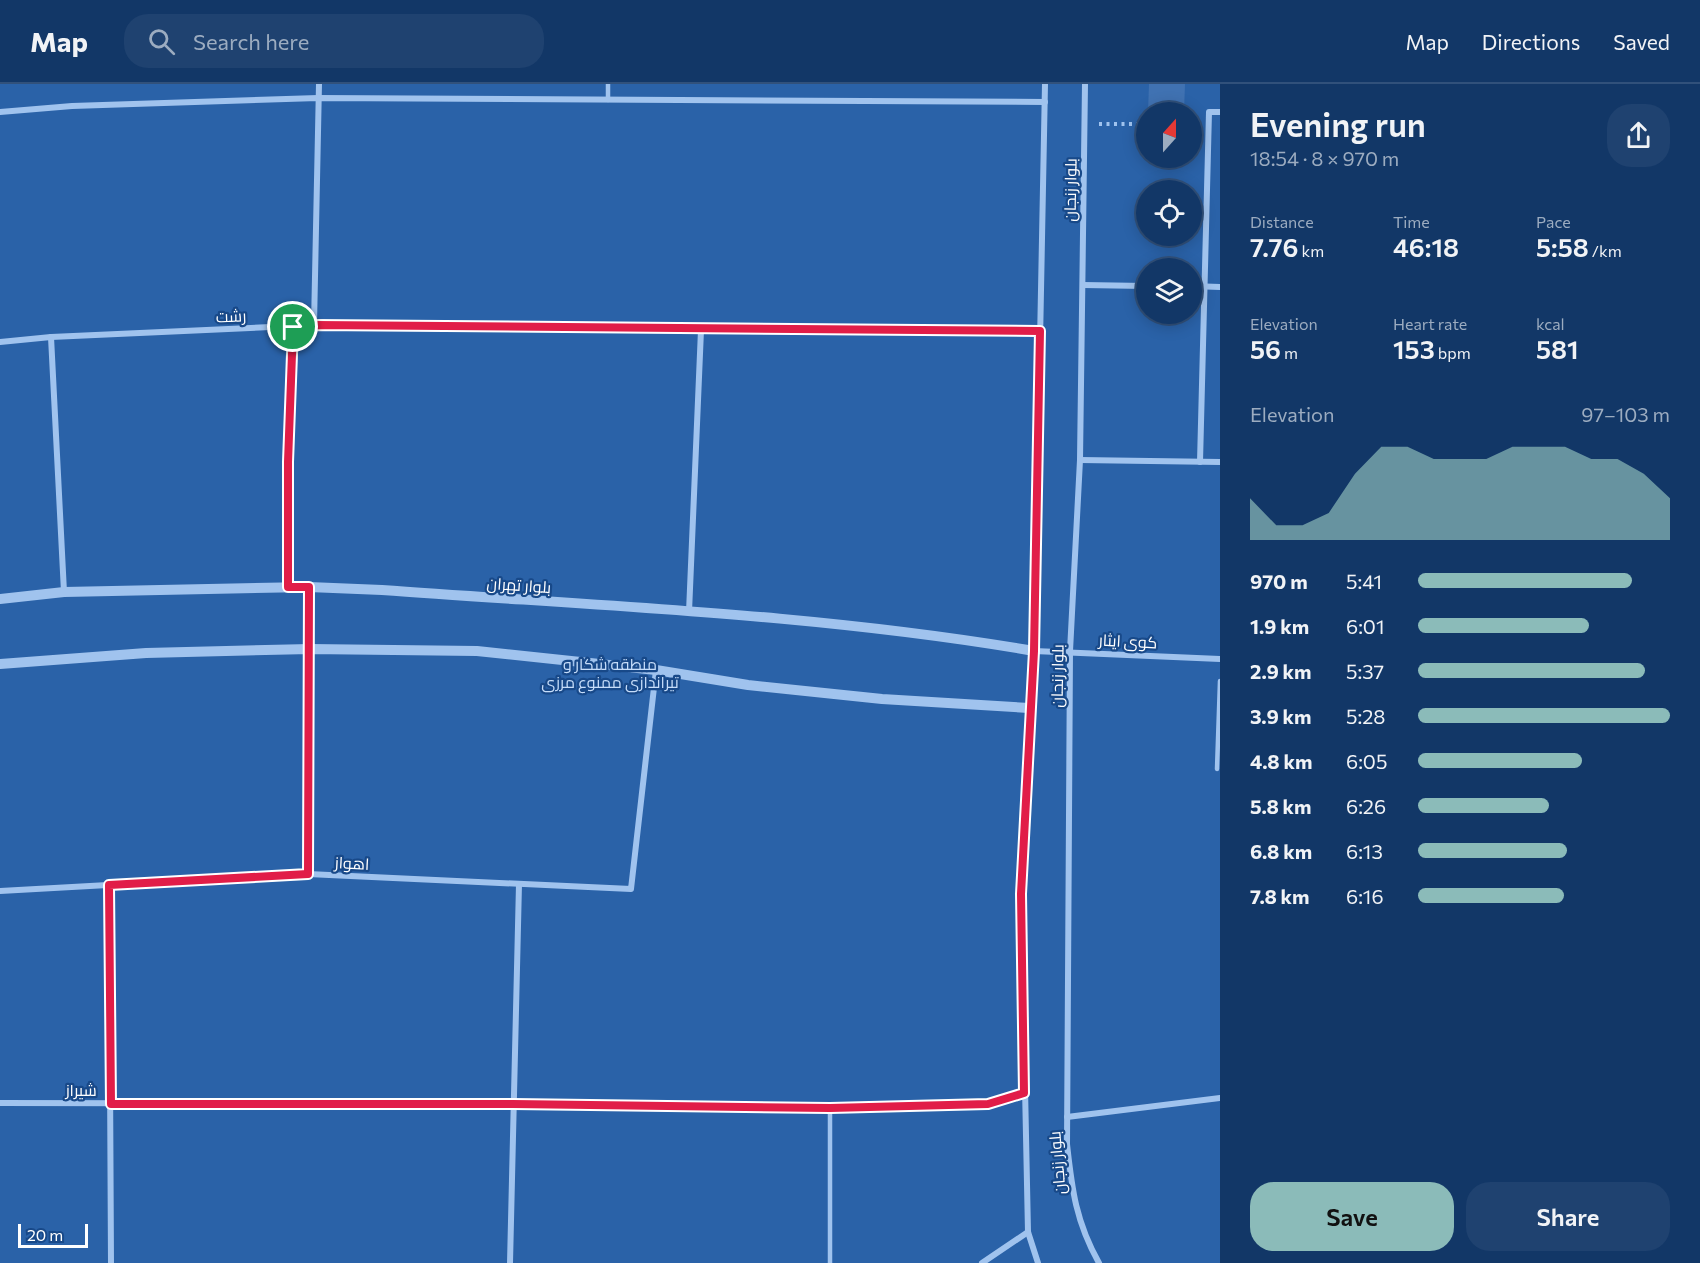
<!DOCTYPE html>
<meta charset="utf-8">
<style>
body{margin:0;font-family:Commissioner,Cairo,sans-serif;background:#1f4270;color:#f1f3f6;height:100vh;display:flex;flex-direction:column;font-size:22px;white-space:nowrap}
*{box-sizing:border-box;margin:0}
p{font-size:20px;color:#9cacc0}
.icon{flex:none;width:33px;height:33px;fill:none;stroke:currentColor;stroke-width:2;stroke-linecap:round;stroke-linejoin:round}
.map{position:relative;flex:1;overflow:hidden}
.panel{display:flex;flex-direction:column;background:#123767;width:480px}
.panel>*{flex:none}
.needle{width:39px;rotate:21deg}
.fabs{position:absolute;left:1136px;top:18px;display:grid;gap:12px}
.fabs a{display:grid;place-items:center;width:66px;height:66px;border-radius:50%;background:#123767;box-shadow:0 3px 15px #0003,0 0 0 2px #31517b;font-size:30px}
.scale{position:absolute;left:18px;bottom:15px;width:70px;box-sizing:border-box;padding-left:6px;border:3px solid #fff;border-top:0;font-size:16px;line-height:21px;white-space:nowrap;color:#fff;-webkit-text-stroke:4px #184989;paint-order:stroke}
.pin{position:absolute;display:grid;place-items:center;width:51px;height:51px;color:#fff;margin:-26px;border:3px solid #fff;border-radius:50%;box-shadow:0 2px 6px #0007}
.round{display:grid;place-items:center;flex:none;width:63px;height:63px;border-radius:24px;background:#1f4270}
.head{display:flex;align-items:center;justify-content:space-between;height:102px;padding:0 30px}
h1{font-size:33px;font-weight:600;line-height:45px}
.stats{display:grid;grid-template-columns:repeat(3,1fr);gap:9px;height:102px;padding:6px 30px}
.stats div{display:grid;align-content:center}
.stats b{font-size:26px;font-weight:600}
.stats small{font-size:16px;font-weight:400}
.stats p{font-size:16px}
.chart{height:168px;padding:12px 30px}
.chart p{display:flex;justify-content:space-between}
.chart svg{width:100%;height:108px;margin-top:6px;fill:#8bbbb9;opacity:.7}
.primary-button{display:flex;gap:12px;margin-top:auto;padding:12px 30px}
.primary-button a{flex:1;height:69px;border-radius:24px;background:#8bbbb9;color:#111;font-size:24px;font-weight:600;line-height:69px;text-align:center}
.primary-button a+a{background:#1f4270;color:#f1f3f6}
ul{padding:0 30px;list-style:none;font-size:20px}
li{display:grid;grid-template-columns:96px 72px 1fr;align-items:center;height:45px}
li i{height:15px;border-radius:8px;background:#8bbbb9}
header{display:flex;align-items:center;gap:36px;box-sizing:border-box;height:84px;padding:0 30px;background:#123767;border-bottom:2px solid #31517b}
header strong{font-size:28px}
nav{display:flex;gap:33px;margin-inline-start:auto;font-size:21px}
.search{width:420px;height:54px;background:#1f4270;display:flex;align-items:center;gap:15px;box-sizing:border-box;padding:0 21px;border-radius:24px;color:#9cacc0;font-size:22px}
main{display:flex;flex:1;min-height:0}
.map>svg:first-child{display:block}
.green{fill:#2a62a8;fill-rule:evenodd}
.building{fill:#4072b2}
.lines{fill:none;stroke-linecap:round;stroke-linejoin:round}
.path{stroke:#a0c3ee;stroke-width:4;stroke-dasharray:3 4.5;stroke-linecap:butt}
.service{stroke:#a0c3ee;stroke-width:4.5}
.minor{stroke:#a0c3ee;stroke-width:6}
.tertiary{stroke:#a0c3ee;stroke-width:10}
.route-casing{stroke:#fff;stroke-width:12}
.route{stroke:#e11d48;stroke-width:8}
.labels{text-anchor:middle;stroke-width:4.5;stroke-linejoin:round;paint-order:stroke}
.street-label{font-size:16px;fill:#fff;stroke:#184989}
.park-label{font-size:16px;fill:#c6ddfa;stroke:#184989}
</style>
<header>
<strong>Map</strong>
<div class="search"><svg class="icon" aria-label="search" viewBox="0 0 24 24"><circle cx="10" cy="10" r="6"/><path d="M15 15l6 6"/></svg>Search here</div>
<nav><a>Map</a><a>Directions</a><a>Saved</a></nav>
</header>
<main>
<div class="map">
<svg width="1220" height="1179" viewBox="0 0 1220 1179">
<rect width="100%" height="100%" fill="#184989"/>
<path class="green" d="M0,0H1220V1179H0ZM1146,28H1191V74H1146ZM1146,106H1191V152H1146ZM1146,184H1191V230H1146Z"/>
<path class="building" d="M1149,0H1185L1184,28H1148Z"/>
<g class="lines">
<g class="path">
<path d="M1099,40H1146"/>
<path d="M288,488V378L293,255"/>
</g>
<g class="service">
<path d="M608,0V16"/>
<path d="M1217,685L1220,597"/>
<path d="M830,1024V1179"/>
</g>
<g class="minor">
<path d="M1085,0L1080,376L1070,567L1067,1060C1072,1106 1076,1138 1099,1179"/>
<path d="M0,28L72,22L318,14L1045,18"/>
<path d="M1083,201L1146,202"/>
<path d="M1191,202L1220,203"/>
<path d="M314,241L319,0"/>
<path d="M51,253L64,508"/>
<path d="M0,258L51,253L314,241L1040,247"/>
<path d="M1080,376L1220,378"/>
<path d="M1200,378L1209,28H1220"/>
<path d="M689,528L701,246"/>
<path d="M1034,567L1220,575"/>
<path d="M308,790L309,503"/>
<path d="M109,801L111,1179"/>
<path d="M0,807L308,790L631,805L656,586"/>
<path d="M0,1019L513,1020L830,1024L988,1020L1024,1009"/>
<path d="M1067,1033L1220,1014"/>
<path d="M510,1179L519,800"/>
<path d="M982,1179L1028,1148"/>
<path d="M1038,1179L1028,1148L1021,810L1034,567L1045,0"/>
</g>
<g class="tertiary">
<path d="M0,515L64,508L309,503L382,506C600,522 819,530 1034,567"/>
<path d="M0,580L146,569L310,565L477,567L656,586L748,601L882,615L1029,624"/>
</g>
</g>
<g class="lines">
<defs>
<path id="route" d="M314,241L1040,247L1034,567L1021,810L1024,1009L988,1020L830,1024L513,1020H111L109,801L308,790L309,503H288V378L293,243Z"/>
</defs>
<use href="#route" class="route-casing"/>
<use href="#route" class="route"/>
</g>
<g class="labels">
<g class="street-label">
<text transform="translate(1070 106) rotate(-89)" y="6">بلوار زنجان</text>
<text transform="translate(231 232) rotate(-2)" y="6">رشت</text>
<text transform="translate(519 501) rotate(4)" y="6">بلوار تهران</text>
<text transform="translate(1128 557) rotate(3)" y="6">کوی ایثار</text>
<text transform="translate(1057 592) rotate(-89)" y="6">بلوار زنجان</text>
<text transform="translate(352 779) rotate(3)" y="6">اهواز</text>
<text x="81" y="1012">شیراز</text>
<text transform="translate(1057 1079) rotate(-95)" y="6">بلوار زنجان</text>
</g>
<g class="park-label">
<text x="610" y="586">منطقه شکار و<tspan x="610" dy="18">تیراندازی ممنوع مرزی</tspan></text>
</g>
</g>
</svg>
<div class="fabs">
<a><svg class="needle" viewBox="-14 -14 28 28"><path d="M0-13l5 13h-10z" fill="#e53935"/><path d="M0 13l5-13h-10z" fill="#9cacc0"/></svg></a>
<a><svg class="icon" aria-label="locate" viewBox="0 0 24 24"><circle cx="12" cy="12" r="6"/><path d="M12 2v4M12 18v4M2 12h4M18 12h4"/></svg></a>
<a><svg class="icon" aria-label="layers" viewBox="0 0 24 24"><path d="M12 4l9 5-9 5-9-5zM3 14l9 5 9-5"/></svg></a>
</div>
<div class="scale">20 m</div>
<div class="pin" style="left:293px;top:243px;background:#1e9e55"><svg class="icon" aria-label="arrive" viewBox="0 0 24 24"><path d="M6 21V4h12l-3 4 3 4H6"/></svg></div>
</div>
<section class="panel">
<div class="head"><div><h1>Evening run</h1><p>18:54 · 8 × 970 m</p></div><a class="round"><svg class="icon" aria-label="share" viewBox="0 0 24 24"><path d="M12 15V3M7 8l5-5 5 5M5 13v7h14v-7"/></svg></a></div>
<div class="stats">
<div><p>Distance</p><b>7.76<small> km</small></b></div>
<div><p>Time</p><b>46:18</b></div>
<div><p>Pace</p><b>5:58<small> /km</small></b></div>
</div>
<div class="stats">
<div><p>Elevation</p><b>56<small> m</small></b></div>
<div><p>Heart rate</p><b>153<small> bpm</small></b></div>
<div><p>kcal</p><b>581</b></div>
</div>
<div class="chart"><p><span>Elevation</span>97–103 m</p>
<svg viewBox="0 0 160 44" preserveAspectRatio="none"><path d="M0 44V27L10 38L20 38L30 33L40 17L50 6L60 6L70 11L80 11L90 11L100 6L110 6L120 6L130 11L140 11L150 17L160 27V44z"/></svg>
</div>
<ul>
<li><b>970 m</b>5:41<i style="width:85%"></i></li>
<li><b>1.9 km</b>6:01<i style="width:68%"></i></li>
<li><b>2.9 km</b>5:37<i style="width:90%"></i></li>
<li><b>3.9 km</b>5:28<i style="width:100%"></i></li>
<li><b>4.8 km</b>6:05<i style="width:65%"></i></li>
<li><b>5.8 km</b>6:26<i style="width:52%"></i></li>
<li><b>6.8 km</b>6:13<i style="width:59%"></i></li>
<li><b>7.8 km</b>6:16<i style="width:58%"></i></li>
</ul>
<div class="primary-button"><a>Save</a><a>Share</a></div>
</section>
</main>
